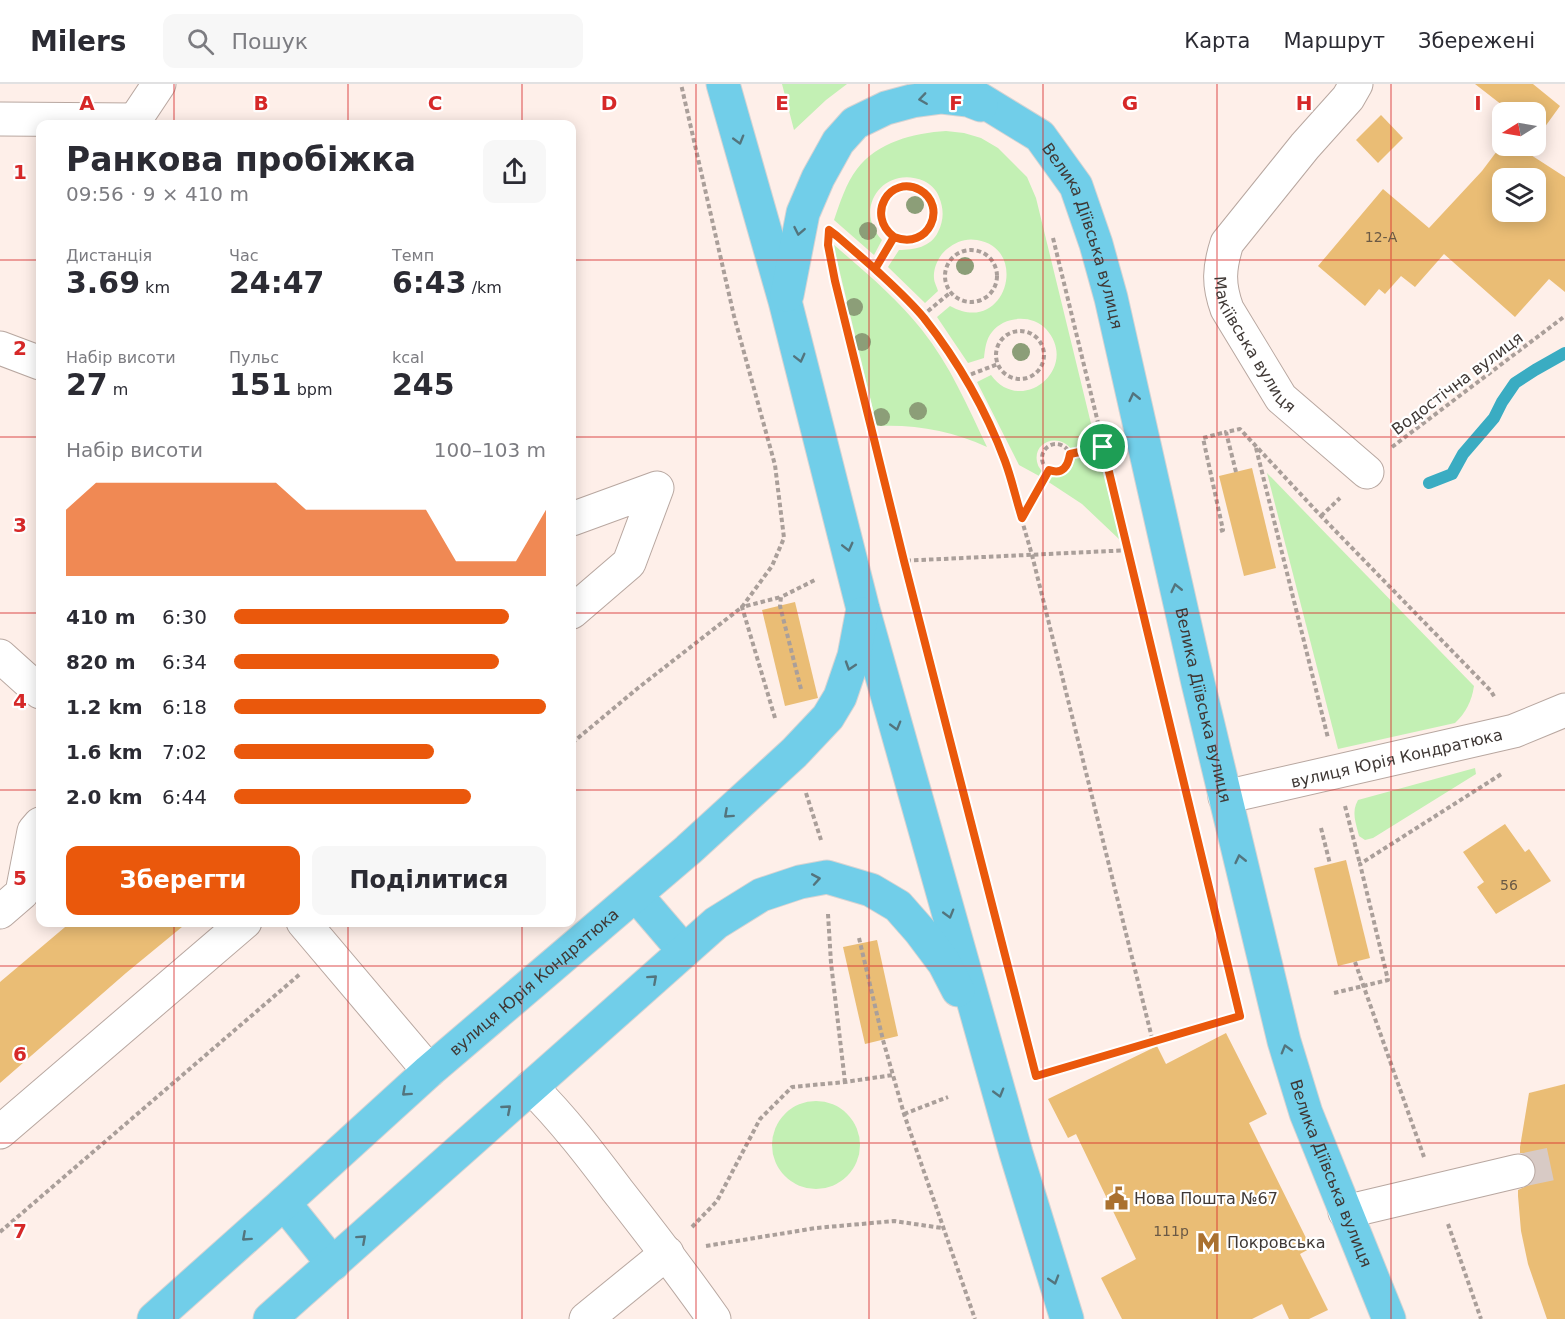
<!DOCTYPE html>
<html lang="uk">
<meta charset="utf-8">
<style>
body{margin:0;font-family:"DejaVu Sans",sans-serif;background:#f7f7f7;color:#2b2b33;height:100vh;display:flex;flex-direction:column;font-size:22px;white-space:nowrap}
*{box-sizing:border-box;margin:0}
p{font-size:20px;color:#7c7c81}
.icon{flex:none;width:33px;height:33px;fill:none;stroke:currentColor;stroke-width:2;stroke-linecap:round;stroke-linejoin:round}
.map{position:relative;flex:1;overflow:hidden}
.details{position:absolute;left:36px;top:36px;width:540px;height:807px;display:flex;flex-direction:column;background:#fff;border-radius:12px;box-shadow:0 3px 15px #0003}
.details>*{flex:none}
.needle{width:39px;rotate:259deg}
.buttons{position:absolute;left:1492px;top:18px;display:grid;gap:12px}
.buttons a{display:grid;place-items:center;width:54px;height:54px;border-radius:12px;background:#fff;box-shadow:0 3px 15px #0003;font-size:30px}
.pin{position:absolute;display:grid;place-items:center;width:51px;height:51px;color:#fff;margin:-26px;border:3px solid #fff;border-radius:50%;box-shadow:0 2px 6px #0007}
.round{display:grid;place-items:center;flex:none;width:63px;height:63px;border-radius:12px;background:#f7f7f7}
.summary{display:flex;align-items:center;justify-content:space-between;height:102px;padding:0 30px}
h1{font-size:33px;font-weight:700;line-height:45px}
.figures{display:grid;grid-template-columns:repeat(3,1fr);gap:9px;height:102px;padding:6px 30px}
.figures div{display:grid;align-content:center}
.figures b{font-size:30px;font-weight:700}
.figures small{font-size:16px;font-weight:400}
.figures p{font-size:16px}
.chart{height:168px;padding:12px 30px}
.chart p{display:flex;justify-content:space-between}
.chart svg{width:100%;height:108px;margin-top:6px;fill:#ea580c;opacity:.7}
.button{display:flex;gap:12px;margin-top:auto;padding:12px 30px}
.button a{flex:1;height:69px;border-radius:12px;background:#ea580c;color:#fff;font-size:24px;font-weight:700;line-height:69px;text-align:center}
.button a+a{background:#f7f7f7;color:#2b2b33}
ul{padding:0 30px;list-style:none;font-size:20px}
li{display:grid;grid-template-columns:96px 72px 1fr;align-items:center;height:45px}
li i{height:15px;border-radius:8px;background:#ea580c}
header{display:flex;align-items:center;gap:36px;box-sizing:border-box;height:84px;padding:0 30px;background:#fff;border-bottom:2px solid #e1e1e2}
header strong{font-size:28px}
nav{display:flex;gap:33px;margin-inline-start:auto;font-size:21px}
.search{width:420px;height:54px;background:#f7f7f7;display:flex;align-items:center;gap:15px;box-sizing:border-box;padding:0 21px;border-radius:12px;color:#7c7c81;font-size:22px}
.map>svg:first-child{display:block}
.green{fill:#c3f0b4}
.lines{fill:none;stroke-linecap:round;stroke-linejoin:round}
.stream{stroke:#3aacc2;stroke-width:12}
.building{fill:#eabd75;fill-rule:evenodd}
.minor-tunnel{stroke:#d8cac5;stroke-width:33;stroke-dasharray:33 16;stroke-linecap:butt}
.minor-casing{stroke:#b8a7a0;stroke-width:35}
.major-casing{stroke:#d5d3d3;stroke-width:35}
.path{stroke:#aa9f9a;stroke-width:4;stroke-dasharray:4.5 3;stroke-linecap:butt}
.minor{stroke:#fff;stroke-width:33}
.major{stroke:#71cee9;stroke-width:33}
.tree{fill:#8c9e78}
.oneway{stroke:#53747d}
.route-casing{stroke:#fff;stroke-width:12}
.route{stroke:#ea580c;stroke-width:8}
.grid{fill:none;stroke:#d62828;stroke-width:1.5;stroke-opacity:0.55}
.labels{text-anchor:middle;stroke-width:4.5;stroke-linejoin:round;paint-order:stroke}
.number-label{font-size:14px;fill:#6a5945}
.street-label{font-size:16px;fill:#3f3835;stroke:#fff}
.poi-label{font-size:16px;fill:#3f3835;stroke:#fff;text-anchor:start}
.grid-label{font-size:20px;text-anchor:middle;font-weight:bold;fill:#d62828;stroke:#fff;stroke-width:4.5;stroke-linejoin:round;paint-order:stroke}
</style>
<header>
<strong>Milers</strong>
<div class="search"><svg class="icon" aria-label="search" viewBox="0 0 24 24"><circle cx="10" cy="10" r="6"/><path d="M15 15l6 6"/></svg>Пошук</div>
<nav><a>Карта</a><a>Маршрут</a><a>Збережені</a></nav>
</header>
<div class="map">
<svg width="1565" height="1235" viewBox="0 0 1565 1235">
<rect width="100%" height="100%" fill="#feefe9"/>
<g class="green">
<path d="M782,0H847L826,16L794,46Z"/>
<path d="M946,47L964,49L981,54L998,64L1027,93L1036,114L1096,360L1072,366C1058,347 1030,359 1038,381C1038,382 1043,389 1044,390L1041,393L1019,381L977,298L991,291C1021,333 1081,284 1046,245C1032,230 1004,232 992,248C986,255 985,265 984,274L968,279L937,233L950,222C1006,253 1030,164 977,156C965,154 956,158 947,165C939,171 933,184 934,194C934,198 937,203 938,207L925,219L888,183L899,166C914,166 931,163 938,148C944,136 944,125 939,113C937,106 930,100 924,97C884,80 852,125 882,156L874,171L834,136C840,119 846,99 857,85C877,58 914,49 946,47Z"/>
<path d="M833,160C864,187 897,214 922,246C950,281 968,323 987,363C953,347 914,340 877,342Z"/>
<path d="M1098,367L1120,456L1082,420L1047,397L1050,392C1064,394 1074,388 1074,373Z"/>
<path d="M1267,389L1474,602C1472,616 1466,629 1455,639L1338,665Z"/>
<path d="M1475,684L1476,690L1373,754L1365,756L1359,752C1356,739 1351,728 1358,716Z"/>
<circle cx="816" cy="1061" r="44"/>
</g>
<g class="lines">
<path class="stream" d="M1429,399L1452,390L1463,370L1494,334L1502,318L1515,299L1535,286L1565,269"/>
</g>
<g class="building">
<path d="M1475,0H1533L1560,22L1539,51L1536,49V28H1511Z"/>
<path d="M1381,31L1403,54L1378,79L1356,56Z"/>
<path d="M1503,59V62H1517L1565,93V208L1549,195L1515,233L1444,170L1415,203L1401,192L1385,210L1379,205L1365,222L1318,182L1383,105L1429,144L1482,87ZM1503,94H1536V128H1503Z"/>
<path d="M1252,384L1276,484L1244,492L1219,392Z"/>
<path d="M795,518L818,614L785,622L762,526Z"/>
<path d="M1505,740L1525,768L1529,765L1551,797L1496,830L1477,803L1484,798L1463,768Z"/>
<path d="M1346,776L1370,874L1338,882L1314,784Z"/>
<path d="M71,838H188L126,889L0,999V898Z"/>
<path d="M877,856L898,952L865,960L843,863Z"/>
<path d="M1226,949L1267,1030L1249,1039L1311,1164L1300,1170L1328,1226L1309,1235H1289L1282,1220L1252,1235H1122L1101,1194L1136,1175L1076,1050L1068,1054L1048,1015L1157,962L1166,980Z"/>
<path d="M1565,1000V1235H1547L1528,1180L1521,1147L1518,1112V1106L1531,1100L1536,1092V1083L1531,1074L1524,1069H1520V1063L1529,1009Z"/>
</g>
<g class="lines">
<path class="minor-tunnel" d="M1518,1087L1565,1077"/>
<defs>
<g id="minor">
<path id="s1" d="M1356,0L1348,14L1305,62L1227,159C1219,184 1218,200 1227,225L1281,314L1367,388"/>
<path d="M0,35L135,36"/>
<path d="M135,40V36L159,0"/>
<path d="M0,264L40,279"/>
<path d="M572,435L657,404L629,479L572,528"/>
<path d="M0,572L40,608"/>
<path id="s2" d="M1225,713L1514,647L1565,626"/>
<path d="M0,828L22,809L34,747L40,740"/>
<path d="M303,838L429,987"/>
<path d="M531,1003C563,1035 590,1070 617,1106C650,1148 683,1191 714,1235"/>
<path d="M0,1048L245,838"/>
<path d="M1345,1128L1518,1087"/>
<path d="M586,1235L667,1169"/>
</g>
<g id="major">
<path d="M723,0L785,217L863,525L1016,1069L1067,1235"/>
<path id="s3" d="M955,0L1040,52L1076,102L1096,160L1111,214L1198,599L1284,957L1306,1029L1389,1235"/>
<path d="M787,211L803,129L818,94L838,58L855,39L886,24L912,17L942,13L968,16L981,21"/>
<path d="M636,811L684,867"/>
<path d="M284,1119L333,1180"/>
<path id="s4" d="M154,1235L284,1119L429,987L688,766L794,669L828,633L840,613L854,572L862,530"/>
<path d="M270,1235L716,839L761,811L800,798L827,793L871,806L898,822L920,847L944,879L958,906"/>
</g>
</defs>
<use href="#minor" class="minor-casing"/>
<use href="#major" class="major-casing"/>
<g class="path">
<circle cx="907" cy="129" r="27"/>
<path d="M837,151L906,214L922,232L948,266L964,293L983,330L1005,378L1032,471L1153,958"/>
<path d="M1053,154L1111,392"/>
<circle cx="971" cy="192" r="26"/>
<path d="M832,182L904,477L1037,992"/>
<path d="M875,185L894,153"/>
<path d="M922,232L951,208"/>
<circle cx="1020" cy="271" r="24"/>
<path d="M964,293L998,280"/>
<circle cx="1056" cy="374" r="14"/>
<path d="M1392,363L1565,232"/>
<path d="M1256,364L1328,654"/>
<path d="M1069,371L1103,363"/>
<path d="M1236,388L1226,348L1240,345L1321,432L1491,607L1495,614"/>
<path d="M1321,432L1340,414"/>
<path d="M1021,434L1049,386"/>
<path d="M1220,447L1223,446L1203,354L1226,348"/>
<path d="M899,477L1132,466"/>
<path d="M801,605L780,522L781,513L815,496"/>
<path d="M775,634L742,523L781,513"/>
<path d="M572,659L638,604L742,523L772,482L784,454L775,381L734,232L681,0"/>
<path d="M806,709L821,756"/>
<path d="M1345,722L1360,780"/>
<path d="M1321,744L1330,780"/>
<path d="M828,830L831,879L845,998"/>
<path d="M859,854L883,956L904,1030L975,1235"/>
<path d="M1355,878L1424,1073"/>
<path d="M1334,909L1388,896L1360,780L1503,689"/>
<path d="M1037,992L1240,932"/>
<path d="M904,1030L948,1013"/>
<path d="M1448,1140L1481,1235"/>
<path d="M692,1143L717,1117L760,1035L792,1003L845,998L893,991"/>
<path d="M0,1148L300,890"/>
<path d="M706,1162L816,1144L894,1137L942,1144"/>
</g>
<use href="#minor" class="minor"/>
<use href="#major" class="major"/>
</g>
<g class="tree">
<circle cx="915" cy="121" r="9"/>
<circle cx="868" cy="147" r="9"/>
<circle cx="965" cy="182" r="9"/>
<circle cx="854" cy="223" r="9"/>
<circle cx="862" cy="258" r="9"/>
<circle cx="1021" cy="268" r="9"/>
<circle cx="918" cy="327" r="9"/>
<circle cx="881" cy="333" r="9"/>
</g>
<defs><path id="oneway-chevron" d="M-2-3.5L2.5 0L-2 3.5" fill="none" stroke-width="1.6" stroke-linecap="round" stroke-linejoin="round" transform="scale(1.5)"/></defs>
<g class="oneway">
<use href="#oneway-chevron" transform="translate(923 15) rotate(172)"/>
<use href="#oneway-chevron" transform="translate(739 56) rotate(74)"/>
<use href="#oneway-chevron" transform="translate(799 147) rotate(101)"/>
<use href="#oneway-chevron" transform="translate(800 274) rotate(76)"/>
<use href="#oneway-chevron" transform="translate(1134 313) rotate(-103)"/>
<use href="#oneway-chevron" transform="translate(848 463) rotate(76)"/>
<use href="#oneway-chevron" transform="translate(1176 504) rotate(-103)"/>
<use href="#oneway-chevron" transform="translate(850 582) rotate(108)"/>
<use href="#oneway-chevron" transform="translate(896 642) rotate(74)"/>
<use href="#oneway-chevron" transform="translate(728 730) rotate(138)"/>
<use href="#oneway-chevron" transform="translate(1240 775) rotate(-103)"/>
<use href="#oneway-chevron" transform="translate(816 795) rotate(-10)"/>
<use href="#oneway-chevron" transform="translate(949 830) rotate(74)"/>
<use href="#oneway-chevron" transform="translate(653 895) rotate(-42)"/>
<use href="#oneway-chevron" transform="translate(1286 965) rotate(-106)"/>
<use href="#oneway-chevron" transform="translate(406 1008) rotate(138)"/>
<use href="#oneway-chevron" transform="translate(999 1009) rotate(74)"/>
<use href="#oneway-chevron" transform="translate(507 1025) rotate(-41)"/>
<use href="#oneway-chevron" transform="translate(246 1153) rotate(138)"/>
<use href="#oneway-chevron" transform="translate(362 1155) rotate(-42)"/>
<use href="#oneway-chevron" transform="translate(1054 1196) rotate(73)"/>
</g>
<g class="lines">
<defs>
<path id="route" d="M1103,363L1070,370C1068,382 1063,391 1049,386L1022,434C1016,415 1012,396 1005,377C986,326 957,276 924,234C909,216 891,200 875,185L894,153C865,131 890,90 920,106C948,122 929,167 894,153L875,185L837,152L829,146L828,161L835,197L904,477L1036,992L1240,932L1103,363"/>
</defs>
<use href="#route" class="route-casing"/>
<use href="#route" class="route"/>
</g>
<path class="grid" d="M174,0V40M348,0V40M522,0V40M696,0V1235M869,0V1235M1043,0V1235M1217,0V1235M1391,0V1235M0,176H40M572,176H1565M0,353H40M572,353H1565M0,529H40M572,529H1565M0,706H40M572,706H1565M174,838V1235M348,838V1235M522,838V1235M0,882H1565M0,1059H1565"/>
<defs>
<symbol id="civic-bare" viewBox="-9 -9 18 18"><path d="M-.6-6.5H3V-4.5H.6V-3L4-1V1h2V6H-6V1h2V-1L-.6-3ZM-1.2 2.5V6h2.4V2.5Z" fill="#aa7130" stroke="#fff" stroke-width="2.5" paint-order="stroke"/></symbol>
<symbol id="metro-bare" viewBox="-9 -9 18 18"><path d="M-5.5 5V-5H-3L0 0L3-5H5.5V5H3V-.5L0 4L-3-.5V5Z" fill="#aa7130" stroke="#fff" stroke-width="2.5" paint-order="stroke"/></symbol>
</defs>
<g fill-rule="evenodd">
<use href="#civic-bare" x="1100" y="1098" width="33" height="33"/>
<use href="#metro-bare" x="1192" y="1142" width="33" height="33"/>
</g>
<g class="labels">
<g class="number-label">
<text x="1381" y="158">12-А</text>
<text x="1509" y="806">56</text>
<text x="1171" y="1152">111р</text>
</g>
<g class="street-label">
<text dy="6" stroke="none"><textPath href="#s3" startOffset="210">Велика Діївська вулиця</textPath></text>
<text dy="6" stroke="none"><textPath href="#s1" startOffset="316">Макіївська вулиця</textPath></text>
<text transform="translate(1457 299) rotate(-37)" y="6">Водостічна вулиця</text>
<text dy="6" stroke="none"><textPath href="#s3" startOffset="696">Велика Діївська вулиця</textPath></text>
<text dy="6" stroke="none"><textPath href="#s2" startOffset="176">вулиця Юрія Кондратюка</textPath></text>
<text dy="6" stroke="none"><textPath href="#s4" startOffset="508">вулиця Юрія Кондратюка</textPath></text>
<text dy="6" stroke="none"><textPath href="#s3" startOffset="1182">Велика Діївська вулиця</textPath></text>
</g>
<g class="poi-label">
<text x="1134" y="1120">Нова Пошта №67</text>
<text x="1227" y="1164">Покровська</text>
</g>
</g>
<g class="grid-label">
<text x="87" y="26">A</text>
<text x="261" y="26">B</text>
<text x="435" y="26">C</text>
<text x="609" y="26">D</text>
<text x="782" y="26">E</text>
<text x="956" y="26">F</text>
<text x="1130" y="26">G</text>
<text x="1304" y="26">H</text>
<text x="1478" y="26">I</text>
<text x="20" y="95">1</text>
<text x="20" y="271">2</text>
<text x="20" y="448">3</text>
<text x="20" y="624">4</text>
<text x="20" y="801">5</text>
<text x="20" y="977">6</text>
<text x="20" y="1154">7</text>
</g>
</svg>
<div class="buttons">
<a><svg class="needle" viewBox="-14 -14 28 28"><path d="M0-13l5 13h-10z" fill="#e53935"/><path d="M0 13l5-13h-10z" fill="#7c7c81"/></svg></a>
<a><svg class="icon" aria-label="layers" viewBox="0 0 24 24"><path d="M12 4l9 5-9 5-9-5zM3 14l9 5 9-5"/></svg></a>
</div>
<div class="pin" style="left:1103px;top:363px;background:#1e9e55"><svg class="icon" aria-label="arrive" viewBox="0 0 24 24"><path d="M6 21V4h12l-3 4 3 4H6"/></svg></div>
<section class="details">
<div class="summary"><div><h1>Ранкова пробіжка</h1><p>09:56 · 9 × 410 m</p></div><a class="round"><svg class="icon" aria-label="share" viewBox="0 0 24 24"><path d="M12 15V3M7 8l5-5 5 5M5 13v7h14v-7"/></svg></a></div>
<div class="figures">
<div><p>Дистанція</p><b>3.69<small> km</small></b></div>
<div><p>Час</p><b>24:47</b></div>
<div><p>Темп</p><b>6:43<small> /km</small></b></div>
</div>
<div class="figures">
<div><p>Набір висоти</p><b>27<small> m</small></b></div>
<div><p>Пульс</p><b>151<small> bpm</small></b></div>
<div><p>kcal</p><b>245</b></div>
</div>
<div class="chart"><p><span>Набір висоти</span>100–103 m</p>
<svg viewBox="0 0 160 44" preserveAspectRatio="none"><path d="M0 44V17L10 6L20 6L30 6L40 6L50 6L60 6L70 6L80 17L90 17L100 17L110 17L120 17L130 38L140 38L150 38L160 17V44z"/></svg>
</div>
<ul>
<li><b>410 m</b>6:30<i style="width:88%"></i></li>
<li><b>820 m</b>6:34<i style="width:85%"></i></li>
<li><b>1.2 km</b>6:18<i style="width:100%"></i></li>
<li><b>1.6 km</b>7:02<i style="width:64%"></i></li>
<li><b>2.0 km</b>6:44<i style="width:76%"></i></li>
</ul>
<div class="button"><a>Зберегти</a><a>Поділитися</a></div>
</section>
</div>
